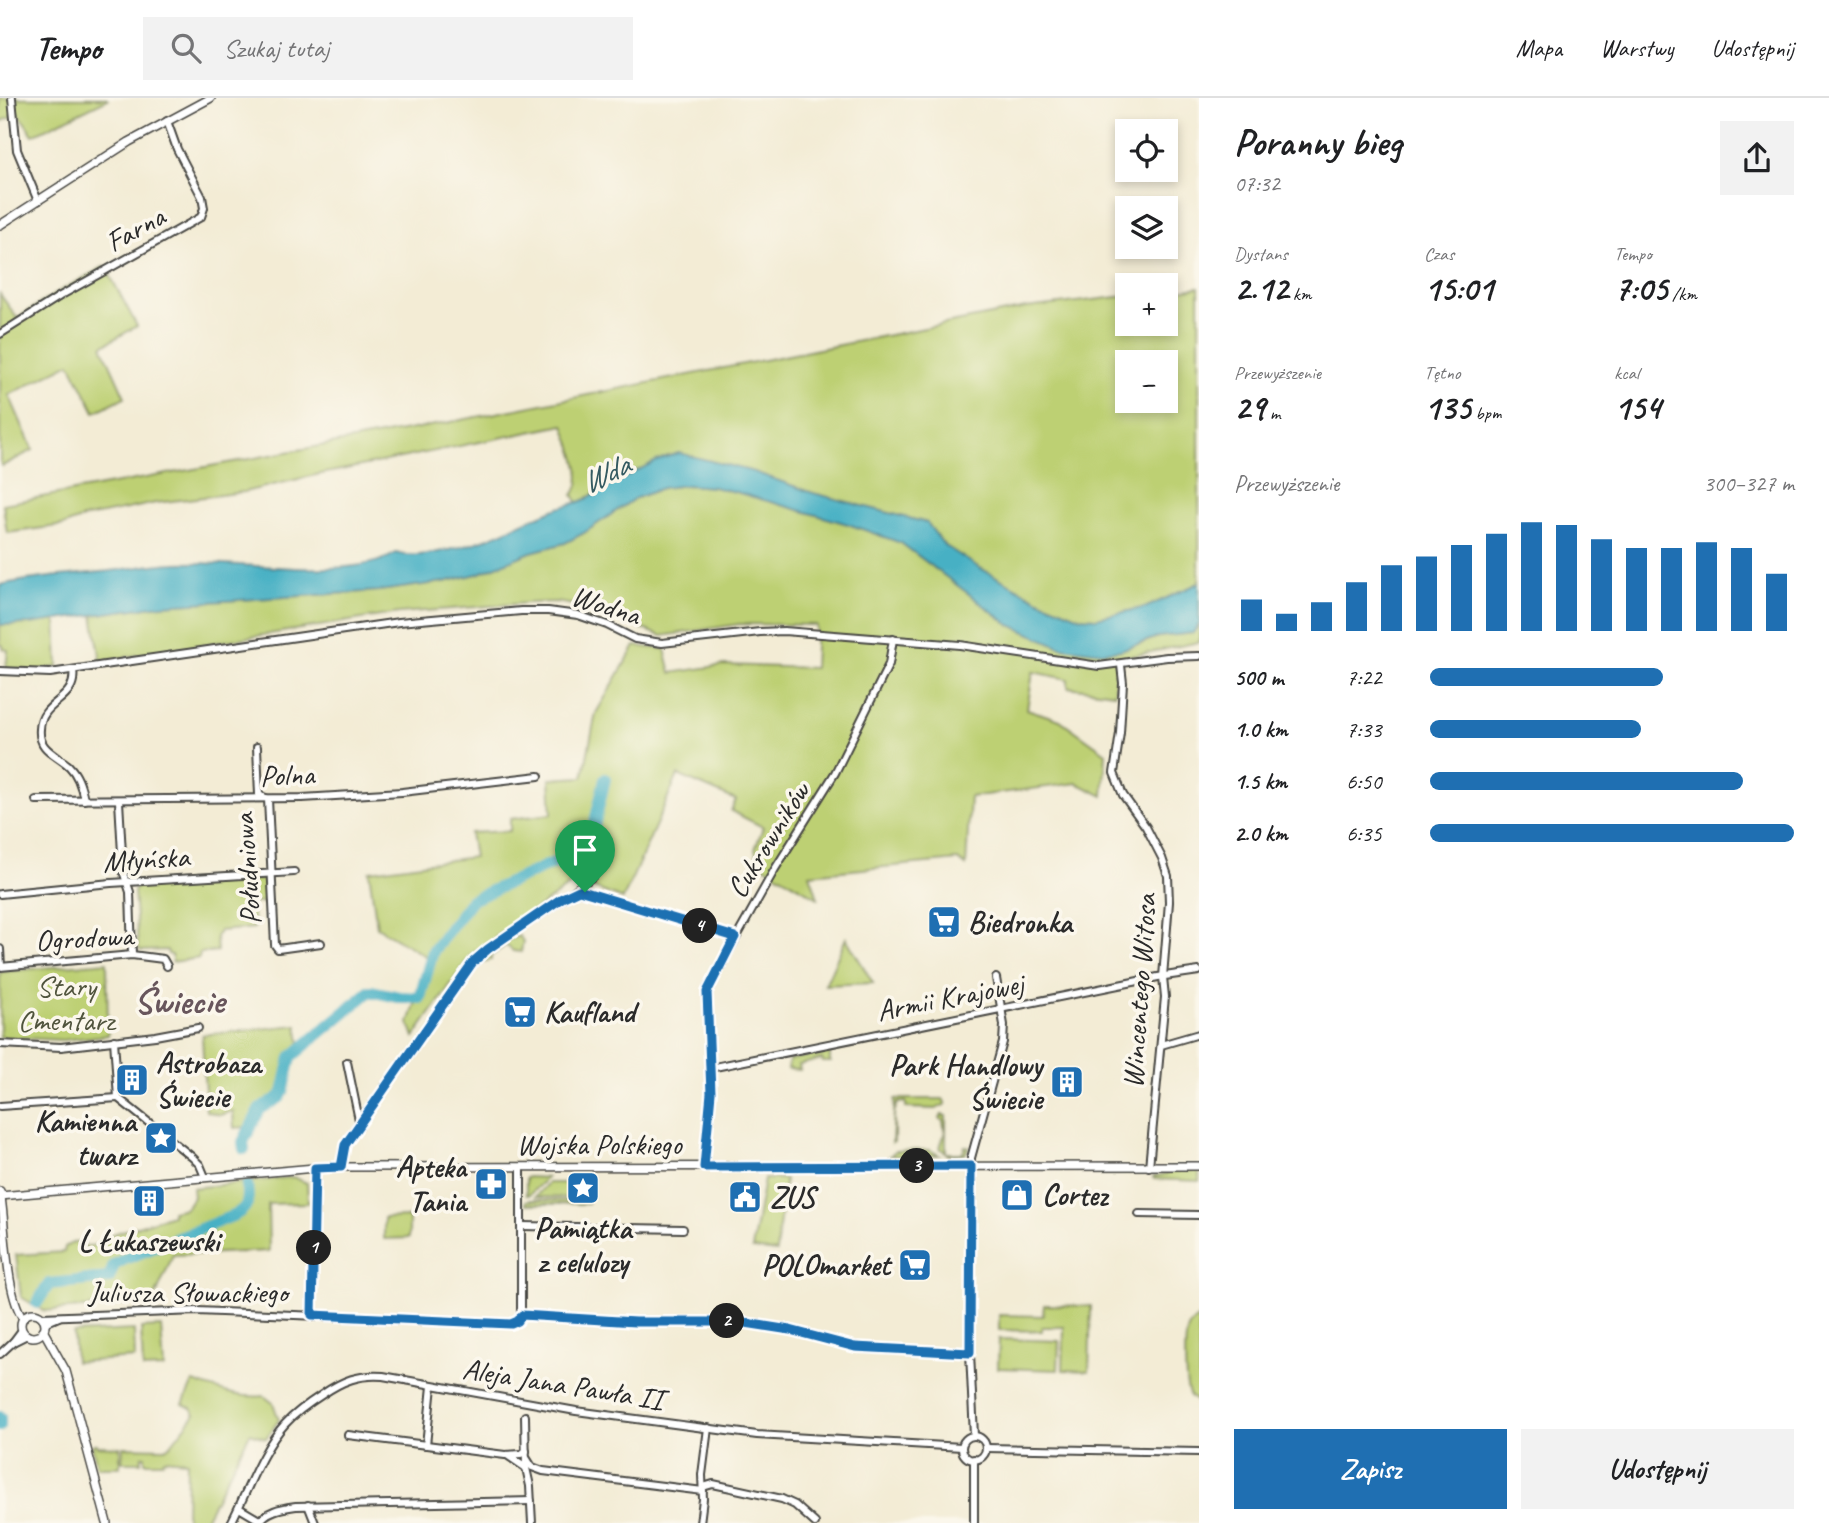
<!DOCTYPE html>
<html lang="pl">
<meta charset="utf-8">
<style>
body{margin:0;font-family:Caveat,sans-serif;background:#f2f2f2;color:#202124;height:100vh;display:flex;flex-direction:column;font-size:26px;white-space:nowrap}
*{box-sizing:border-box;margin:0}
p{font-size:23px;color:#757577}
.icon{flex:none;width:38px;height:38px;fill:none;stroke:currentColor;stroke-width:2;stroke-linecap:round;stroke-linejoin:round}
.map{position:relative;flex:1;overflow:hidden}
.details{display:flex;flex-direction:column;background:#fff;width:630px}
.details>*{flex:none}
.fabs{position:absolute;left:1115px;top:21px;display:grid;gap:14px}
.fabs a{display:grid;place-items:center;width:63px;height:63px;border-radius:0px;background:#fff;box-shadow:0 4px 10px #0003;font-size:35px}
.pin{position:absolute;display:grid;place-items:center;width:60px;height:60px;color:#fff;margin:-72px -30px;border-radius:50% 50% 50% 0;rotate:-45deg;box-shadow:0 0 7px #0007}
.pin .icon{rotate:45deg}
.km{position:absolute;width:35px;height:35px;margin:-18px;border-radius:50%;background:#222;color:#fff;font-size:19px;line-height:35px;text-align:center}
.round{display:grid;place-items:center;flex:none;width:74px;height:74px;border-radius:0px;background:#f2f2f2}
.head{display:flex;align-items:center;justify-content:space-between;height:119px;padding:0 35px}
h1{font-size:38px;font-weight:600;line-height:52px}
.metrics{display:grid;grid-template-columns:repeat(3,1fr);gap:10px;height:119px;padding:7px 35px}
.metrics div{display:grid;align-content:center}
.metrics b{font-size:35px;font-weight:600}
.metrics small{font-size:19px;font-weight:400}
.metrics p{font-size:19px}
.chart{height:196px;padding:14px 35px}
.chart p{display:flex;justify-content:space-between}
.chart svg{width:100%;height:126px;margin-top:7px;stroke:#1f6fb2;stroke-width:6}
.cta{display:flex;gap:14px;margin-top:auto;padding:14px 35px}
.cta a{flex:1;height:80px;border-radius:0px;background:#1f6fb2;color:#fff;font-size:28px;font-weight:600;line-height:80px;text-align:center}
.cta a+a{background:#f2f2f2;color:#202124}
ul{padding:0 35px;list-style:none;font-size:23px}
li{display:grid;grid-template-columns:112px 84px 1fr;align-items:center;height:52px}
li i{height:18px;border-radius:9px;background:#1f6fb2}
header{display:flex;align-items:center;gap:42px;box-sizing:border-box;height:98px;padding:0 35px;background:#fff;border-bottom:2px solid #e0e0e0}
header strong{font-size:33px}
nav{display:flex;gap:38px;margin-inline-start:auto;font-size:24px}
.search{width:490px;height:63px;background:#f2f2f2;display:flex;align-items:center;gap:18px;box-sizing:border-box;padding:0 24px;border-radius:0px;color:#757577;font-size:26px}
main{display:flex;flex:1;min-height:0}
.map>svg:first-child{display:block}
.green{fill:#bdd073;stroke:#747e4f;stroke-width:2;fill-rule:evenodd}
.water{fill:#46b0c4;stroke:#386e78;stroke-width:2}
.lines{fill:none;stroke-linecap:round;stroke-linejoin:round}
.river{stroke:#46b0c4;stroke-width:12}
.minor-casing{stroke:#494844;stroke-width:10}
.tertiary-casing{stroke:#494844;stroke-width:10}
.minor{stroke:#fff;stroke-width:6}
.tertiary{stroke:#fff;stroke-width:7}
.route-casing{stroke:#fff;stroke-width:14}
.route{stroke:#1f6fb2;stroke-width:9}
.labels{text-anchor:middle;stroke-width:7;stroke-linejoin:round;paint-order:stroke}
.street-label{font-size:30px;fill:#2b2b2b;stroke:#fbf7ec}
.poi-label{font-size:30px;font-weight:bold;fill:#2b2b2b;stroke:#fbf7ec;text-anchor:start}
.park-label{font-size:30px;fill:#50543d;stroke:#fbf7ec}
.water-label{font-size:32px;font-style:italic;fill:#345a61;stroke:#fbf7ec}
.district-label{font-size:37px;font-weight:bold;fill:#68565c;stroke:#fbf7ec}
</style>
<header>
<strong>Tempo</strong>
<div class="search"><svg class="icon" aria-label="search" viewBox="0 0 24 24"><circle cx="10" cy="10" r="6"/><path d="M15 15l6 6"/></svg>Szukaj tutaj</div>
<nav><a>Mapa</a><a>Warstwy</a><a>Udostępnij</a></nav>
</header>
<main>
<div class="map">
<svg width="1199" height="1425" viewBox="0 0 1199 1425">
<rect width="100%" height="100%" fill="#fbf7ec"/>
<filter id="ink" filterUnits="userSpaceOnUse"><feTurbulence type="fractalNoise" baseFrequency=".0143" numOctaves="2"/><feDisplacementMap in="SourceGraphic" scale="14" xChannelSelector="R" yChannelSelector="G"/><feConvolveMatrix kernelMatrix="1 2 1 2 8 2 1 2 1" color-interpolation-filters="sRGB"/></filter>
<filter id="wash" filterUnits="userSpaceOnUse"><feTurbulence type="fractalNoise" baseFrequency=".00686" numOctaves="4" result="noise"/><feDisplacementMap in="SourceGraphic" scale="28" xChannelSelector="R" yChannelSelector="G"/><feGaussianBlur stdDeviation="1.57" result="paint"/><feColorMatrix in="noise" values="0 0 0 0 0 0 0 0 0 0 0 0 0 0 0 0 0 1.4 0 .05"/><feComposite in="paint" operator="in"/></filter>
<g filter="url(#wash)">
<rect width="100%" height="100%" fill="#f3ecd5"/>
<g class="green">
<path d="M0,0H107L108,1L33,37L19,16L0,24Z"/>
<path d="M105,168L137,228L102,248L125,299L95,314L70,265L9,297L33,352L2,368L0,363V196L17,220L61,192Z"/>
<path d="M1199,189V485L1147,509L1096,520L1080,519L1041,503L978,469L944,447L927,425L813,395L754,374L679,355L668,358L616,383L578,405L573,397C588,379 570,347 564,327L311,378L244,394L156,405L83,420L65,427L7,435L3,406L446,325L1026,210L1127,198V226H1166V194ZM1127,264H1166V303H1127Z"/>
<path d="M687,387L713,389L736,394L848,426L901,445L1010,527L1061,549L1140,546L1158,539L1193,535L1199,526V544L1137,557L1116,559L1115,595L1068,589V581L1033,574L1027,611L1060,622L1106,655L1103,698L1077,685L970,699L966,768L958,762L810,776L818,800L759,765L755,751L763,729L731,713L736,702L678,677L623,801L591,789L599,776L593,771L472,856L414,939L409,925L430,861L377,829L369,773L474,759L470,735L510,733V721L552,716L550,681L583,679L596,615L635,548L665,551L671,575L724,567L814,570L816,527L740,526L662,538L580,508L556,504L528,505L399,515L101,563L93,517L161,507L379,493L444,484L477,476L531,454L565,445L584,435L634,401L662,390Z"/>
<path d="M56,521L58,569L31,573L6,570L8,552L3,551V547H0V527L30,526Z"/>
<path d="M253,781L267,782V785H265V804L252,805L254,830L219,833L216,839L217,853L200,855L199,860L172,864V857L168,856L167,852L141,853L138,849L134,794L136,789Z"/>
<path d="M519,838L523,843L521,854L513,853L506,847L491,858V862L477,865L507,842Z"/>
<path d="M846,840L873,885L825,887Z"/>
<path d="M107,864L108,937L63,942L0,939V874Z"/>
<path d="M297,927L300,944L289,959L278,994L258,1009L246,1029L234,1030L233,1013L220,1017L206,1013L202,937Z"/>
<path d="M830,954V964H823L822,961L799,967L800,972L788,971L789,962Z"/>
<path d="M895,1001H943L946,1006L936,1011L906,1010V1004L898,1005L894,1014V1044L892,1045Z"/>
<path d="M942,1017L946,1018V1055H963L965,1048L969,1049L965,1057H948L940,1050L945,1034L943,1023L940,1021Z"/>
<path d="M930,1052L939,1057L890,1058L895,1053Z"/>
<path d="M1176,1073H1199V1083L1154,1081L1153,1079Z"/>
<path d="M293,1079L307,1085L308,1105L268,1106L269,1153L173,1157L153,1204L44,1213L21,1199L16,1157L64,1154L65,1149L74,1144L83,1143L84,1149L108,1145L107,1138L172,1117V1113L186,1110L193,1099L192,1090Z"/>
<path d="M526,1080L528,1079L547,1080L529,1097H526Z"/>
<path d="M764,1081H785L776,1154L752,1151Z"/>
<path d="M548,1085H564L579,1100L535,1099Z"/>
<path d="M530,1102L588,1103V1106H526V1103Z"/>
<path d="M409,1119V1140L384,1141V1120Z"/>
<path d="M1044,1207L1091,1208L1089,1273L1063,1272L1064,1229H1042V1233L999,1232V1217L1043,1218Z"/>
<path d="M1199,1219V1305C1196,1302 1192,1301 1190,1298C1184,1289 1184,1241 1188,1231C1190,1225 1194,1222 1199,1219Z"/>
<path d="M161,1229L164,1270L143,1271L141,1230Z"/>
<path d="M134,1232L135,1260L75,1264L73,1235Z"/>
<path d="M999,1241L1059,1243L1058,1272L998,1270Z"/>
<path d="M193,1284C217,1291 239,1301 264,1298L273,1305L279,1322L266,1340L250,1335L204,1423L186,1422L187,1363L164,1361L163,1364H145V1358H142L141,1364H122L123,1349L165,1350L170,1348L195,1316L191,1310L183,1306Z"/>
<path d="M94,1346H97V1348L120,1349V1369H97L92,1348Z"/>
</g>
<path class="water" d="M679,355L754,374L813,395L927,425L944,447L978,469L1041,503L1080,519L1096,520L1147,509L1199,485V526L1193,535L1158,539L1121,552L1102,554L1061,549L1010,527L901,445L848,426L736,394L713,389L687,387L662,390L634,401L584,435L565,445L531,454L477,476L444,484L379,493L161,507L30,526L0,527V487C33,479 66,478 100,474C125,472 150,466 174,465C231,461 350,485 396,455C411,459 423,457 438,454C485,446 510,429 553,412C564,407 577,406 588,400C618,385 646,364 679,355Z"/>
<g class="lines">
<g class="river">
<path d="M244,1051L243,1044L260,1011L280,999L283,994L291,959L370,893L399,899L420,900L433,853L471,802L551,766L566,763L577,752L582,741L594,728L605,681"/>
<path d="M37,1205L49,1186L109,1180L114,1167L125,1161L235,1117C249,1109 249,1103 247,1087"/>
<path d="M0,1319V1328"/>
</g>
</g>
</g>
<g filter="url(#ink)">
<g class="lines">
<defs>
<g id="minor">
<path d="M12,0L17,52L38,103"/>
<path d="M0,236L60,198L201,119L204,110L202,99L177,51L167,23"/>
<path d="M1121,567L1123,585L1120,635L1114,675L1123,697L1146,729L1162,760L1168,778L1169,804L1163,879L1165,899L1149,1069"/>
<path d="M73,572C78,603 41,602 40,631C38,652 56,656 69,668C78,677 82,690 84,702"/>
<path d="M0,573L50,575L399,524L521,513H548L578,517L607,527L635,541L662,545L760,534L784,533L960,547L1099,568L1167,559L1199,558"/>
<path d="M257,649L259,697L268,701L275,847L278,851L321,845"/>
<path d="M36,702L302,700L402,694L539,678"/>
<path d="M119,703L123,773L130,794L132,857"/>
<path d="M575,792L593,778"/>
<path d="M0,796L111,785L294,774"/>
<path d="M0,851L1,868"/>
<path d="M0,869L132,857L163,861L167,868"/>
<path d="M114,942L118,1000L192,1059L200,1067L205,1079"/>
<path d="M0,946L61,949L155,938L198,930"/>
<path d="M1161,947L1199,936"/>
<path d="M347,964L360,1027"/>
<path d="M710,970L1158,879L1199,873"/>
<path d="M0,1008L118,1000"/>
<path d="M341,1069L343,1053L351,1037L473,865L488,851L574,793L585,794L735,839"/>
<path d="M521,1069V1217"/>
<path d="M704,1069L711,995L707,903L708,890L775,771L835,675L889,566L893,541"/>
<path d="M1139,1116L1199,1117"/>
<path d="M521,1128L683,1131"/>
<path d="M312,1217L315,1070"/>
<path d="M521,1217L635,1224H739L790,1232L862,1250L970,1255"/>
<path d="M42,1219L197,1213L511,1226L518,1223L521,1217"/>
<path d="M45,1225L59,1219"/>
<path d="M13,1244L22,1232"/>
<path d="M0,1256L13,1244L27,1237"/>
<path d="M525,1318L526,1370L530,1388L532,1425"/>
<path d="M348,1337L505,1357L521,1356L526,1353"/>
<path d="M974,1338L970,1255L971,1060L1003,944L1004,927L996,880"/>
<circle cx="974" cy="1350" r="12"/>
<path d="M426,1347L432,1288"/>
<path d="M986,1350L1199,1354"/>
<path d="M507,1357L526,1370"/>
<path d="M527,1361L532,1369L543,1373L703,1393"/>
<path d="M703,1389L713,1386L782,1401L795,1407L815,1425"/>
<path d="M308,1407L315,1425"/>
<path d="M239,1410L261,1423"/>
<path d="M231,1425C247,1394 262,1351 285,1326C296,1314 309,1305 323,1296C342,1283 359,1276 383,1278L576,1313L757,1337L962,1349"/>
<path d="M259,1425C266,1412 283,1410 296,1408L531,1403"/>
<path d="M700,1425L703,1401L702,1377L708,1330"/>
<path d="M974,1425V1361"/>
</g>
<g id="tertiary">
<path d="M0,127L129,44L211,0"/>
<path d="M0,1093C6,1125 5,1195 23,1220"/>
<path d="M0,1098L326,1069L1199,1068"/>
<circle cx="33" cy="1227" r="12"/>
<path d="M43,1232L66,1273L107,1425"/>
</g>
</defs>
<use href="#minor" class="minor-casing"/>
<use href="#tertiary" class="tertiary-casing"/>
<use href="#minor" class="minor"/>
<use href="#tertiary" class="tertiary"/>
</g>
</g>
<g class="lines" filter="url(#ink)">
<defs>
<path id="route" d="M579,792L735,839L707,894L711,995L704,1069L971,1068L970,1255L855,1249L790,1232L739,1224H635L522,1217L518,1223L511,1226L312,1217L315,1070L341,1069L345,1047L473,864L488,851L562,800Z"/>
</defs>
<use href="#route" class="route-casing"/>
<use href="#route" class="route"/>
</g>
<defs>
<symbol id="supermarket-square" viewBox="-11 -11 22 22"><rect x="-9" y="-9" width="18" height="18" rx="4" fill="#1f6fb2" stroke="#fbf7ec"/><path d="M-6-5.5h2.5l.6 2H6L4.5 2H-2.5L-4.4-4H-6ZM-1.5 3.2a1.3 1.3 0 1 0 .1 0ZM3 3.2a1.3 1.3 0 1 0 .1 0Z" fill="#fff"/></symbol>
<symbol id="building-square" viewBox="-11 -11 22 22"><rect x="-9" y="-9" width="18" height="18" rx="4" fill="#1f6fb2" stroke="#fbf7ec"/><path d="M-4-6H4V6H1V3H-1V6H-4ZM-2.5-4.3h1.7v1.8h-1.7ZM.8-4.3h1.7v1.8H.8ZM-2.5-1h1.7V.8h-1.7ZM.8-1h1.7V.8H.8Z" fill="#fff"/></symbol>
<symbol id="sight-square" viewBox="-11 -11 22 22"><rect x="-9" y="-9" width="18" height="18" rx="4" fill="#1f6fb2" stroke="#fbf7ec"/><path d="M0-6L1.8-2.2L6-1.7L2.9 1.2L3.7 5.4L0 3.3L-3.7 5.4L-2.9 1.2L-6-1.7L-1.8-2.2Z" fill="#fff"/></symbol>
<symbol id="pharmacy-square" viewBox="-11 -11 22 22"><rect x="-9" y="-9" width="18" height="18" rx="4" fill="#1f6fb2" stroke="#fbf7ec"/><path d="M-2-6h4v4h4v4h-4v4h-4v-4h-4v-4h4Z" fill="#fff"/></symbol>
<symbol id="shop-square" viewBox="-11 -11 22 22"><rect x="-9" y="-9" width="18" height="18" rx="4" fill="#1f6fb2" stroke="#fbf7ec"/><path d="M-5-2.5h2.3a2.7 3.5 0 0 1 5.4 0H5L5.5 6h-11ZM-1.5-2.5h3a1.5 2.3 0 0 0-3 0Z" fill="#fff"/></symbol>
<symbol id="civic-square" viewBox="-11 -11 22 22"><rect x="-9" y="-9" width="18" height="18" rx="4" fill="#1f6fb2" stroke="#fbf7ec"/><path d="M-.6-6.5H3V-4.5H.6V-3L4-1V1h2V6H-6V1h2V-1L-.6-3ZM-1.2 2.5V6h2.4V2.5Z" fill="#fff"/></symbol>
</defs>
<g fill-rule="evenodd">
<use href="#supermarket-square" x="925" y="805" width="38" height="38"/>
<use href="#supermarket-square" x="501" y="895" width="38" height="38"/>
<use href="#building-square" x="113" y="963" width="38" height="38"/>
<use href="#building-square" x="1048" y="965" width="38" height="38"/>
<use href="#sight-square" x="142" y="1021" width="38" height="38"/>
<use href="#pharmacy-square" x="472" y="1067" width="38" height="38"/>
<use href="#sight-square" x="564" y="1071" width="38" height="38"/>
<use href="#shop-square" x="998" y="1078" width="38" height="38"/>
<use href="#civic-square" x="726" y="1080" width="38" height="38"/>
<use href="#building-square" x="130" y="1084" width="38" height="38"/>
<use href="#supermarket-square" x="896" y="1148" width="38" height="38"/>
</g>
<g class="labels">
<g class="street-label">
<text transform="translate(135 131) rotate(-29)" y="10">Farna</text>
<text transform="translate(606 507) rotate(18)" y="10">Wodna</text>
<text transform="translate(287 677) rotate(-2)" y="10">Polna</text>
<text transform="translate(768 742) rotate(-58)" y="10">Cukrowników</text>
<text transform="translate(146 761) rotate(-4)" y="10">Młyńska</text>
<text transform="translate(247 771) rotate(-94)" y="10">Południowa</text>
<text transform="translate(84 840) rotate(-3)" y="10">Ogrodowa</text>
<text transform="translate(1139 893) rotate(-86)" y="10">Wincentego Witosa</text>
<text transform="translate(950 899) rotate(-11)" y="10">Armii Krajowej</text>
<text x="599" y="1056">Wojska Polskiego</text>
<text x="188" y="1204">Juliusza Słowackiego</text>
<text transform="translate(563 1286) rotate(9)" y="10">Aleja Jana Pawła II</text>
</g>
<g class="poi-label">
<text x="968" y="834">Biedronka</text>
<text x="544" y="924">Kaufland</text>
<text x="156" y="975">Astrobaza<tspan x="156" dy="34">Świecie</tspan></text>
<text x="1042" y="977" text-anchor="end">Park Handlowy<tspan x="1042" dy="34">Świecie</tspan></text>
<text x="136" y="1033" text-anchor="end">Kamienna<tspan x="136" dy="34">twarz</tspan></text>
<text x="466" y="1079" text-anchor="end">Apteka<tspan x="466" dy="34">Tania</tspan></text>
<text x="1042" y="1107">Cortez</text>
<text x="770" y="1109">ZUS</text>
<text x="583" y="1140" text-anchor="middle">Pamiątka<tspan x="583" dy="34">z celulozy</tspan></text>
<text x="149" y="1153" text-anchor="middle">L Łukaszewski</text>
<text x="890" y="1177" text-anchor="end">POLOmarket</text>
</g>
<g class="park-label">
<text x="66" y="898">Stary<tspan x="66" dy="34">Cmentarz</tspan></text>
</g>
<g class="water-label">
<text transform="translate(605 375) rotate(-26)" y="11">Wda</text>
</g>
<g class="district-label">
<text x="179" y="915">Świecie</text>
</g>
</g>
</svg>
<div class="fabs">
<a><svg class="icon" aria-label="locate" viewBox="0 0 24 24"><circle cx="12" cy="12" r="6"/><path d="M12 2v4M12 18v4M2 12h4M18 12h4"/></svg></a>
<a><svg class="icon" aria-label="layers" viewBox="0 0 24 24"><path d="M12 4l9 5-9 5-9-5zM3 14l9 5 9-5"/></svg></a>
<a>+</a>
<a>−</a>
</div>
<div class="pin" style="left:585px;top:794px;background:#1e9e55"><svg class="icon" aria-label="arrive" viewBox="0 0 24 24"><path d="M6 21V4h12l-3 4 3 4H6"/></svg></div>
<b class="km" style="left:314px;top:1150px">1</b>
<b class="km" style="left:727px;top:1223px">2</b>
<b class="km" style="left:917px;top:1068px">3</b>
<b class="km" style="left:700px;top:828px">4</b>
</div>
<section class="details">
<div class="head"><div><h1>Poranny bieg</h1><p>07:32</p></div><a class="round"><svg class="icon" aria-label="share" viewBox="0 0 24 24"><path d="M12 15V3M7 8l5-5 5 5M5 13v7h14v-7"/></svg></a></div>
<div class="metrics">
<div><p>Dystans</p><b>2.12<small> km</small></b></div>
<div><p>Czas</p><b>15:01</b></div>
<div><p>Tempo</p><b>7:05<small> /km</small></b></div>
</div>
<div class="metrics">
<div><p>Przewyższenie</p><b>29<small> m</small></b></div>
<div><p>Tętno</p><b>135<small> bpm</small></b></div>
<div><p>kcal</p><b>154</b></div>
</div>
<div class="chart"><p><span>Przewyższenie</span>300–327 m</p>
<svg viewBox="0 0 160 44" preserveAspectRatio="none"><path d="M5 44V33M15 44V38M25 44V34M35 44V27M45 44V21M55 44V18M65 44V14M75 44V10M85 44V6M95 44V7M105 44V12M115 44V15M125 44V15M135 44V13M145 44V15M155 44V24"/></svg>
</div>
<ul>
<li><b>500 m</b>7:22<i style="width:64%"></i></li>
<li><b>1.0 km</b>7:33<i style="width:58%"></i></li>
<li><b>1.5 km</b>6:50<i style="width:86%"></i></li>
<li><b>2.0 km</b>6:35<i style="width:100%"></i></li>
</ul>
<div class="cta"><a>Zapisz</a><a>Udostępnij</a></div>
</section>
</main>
